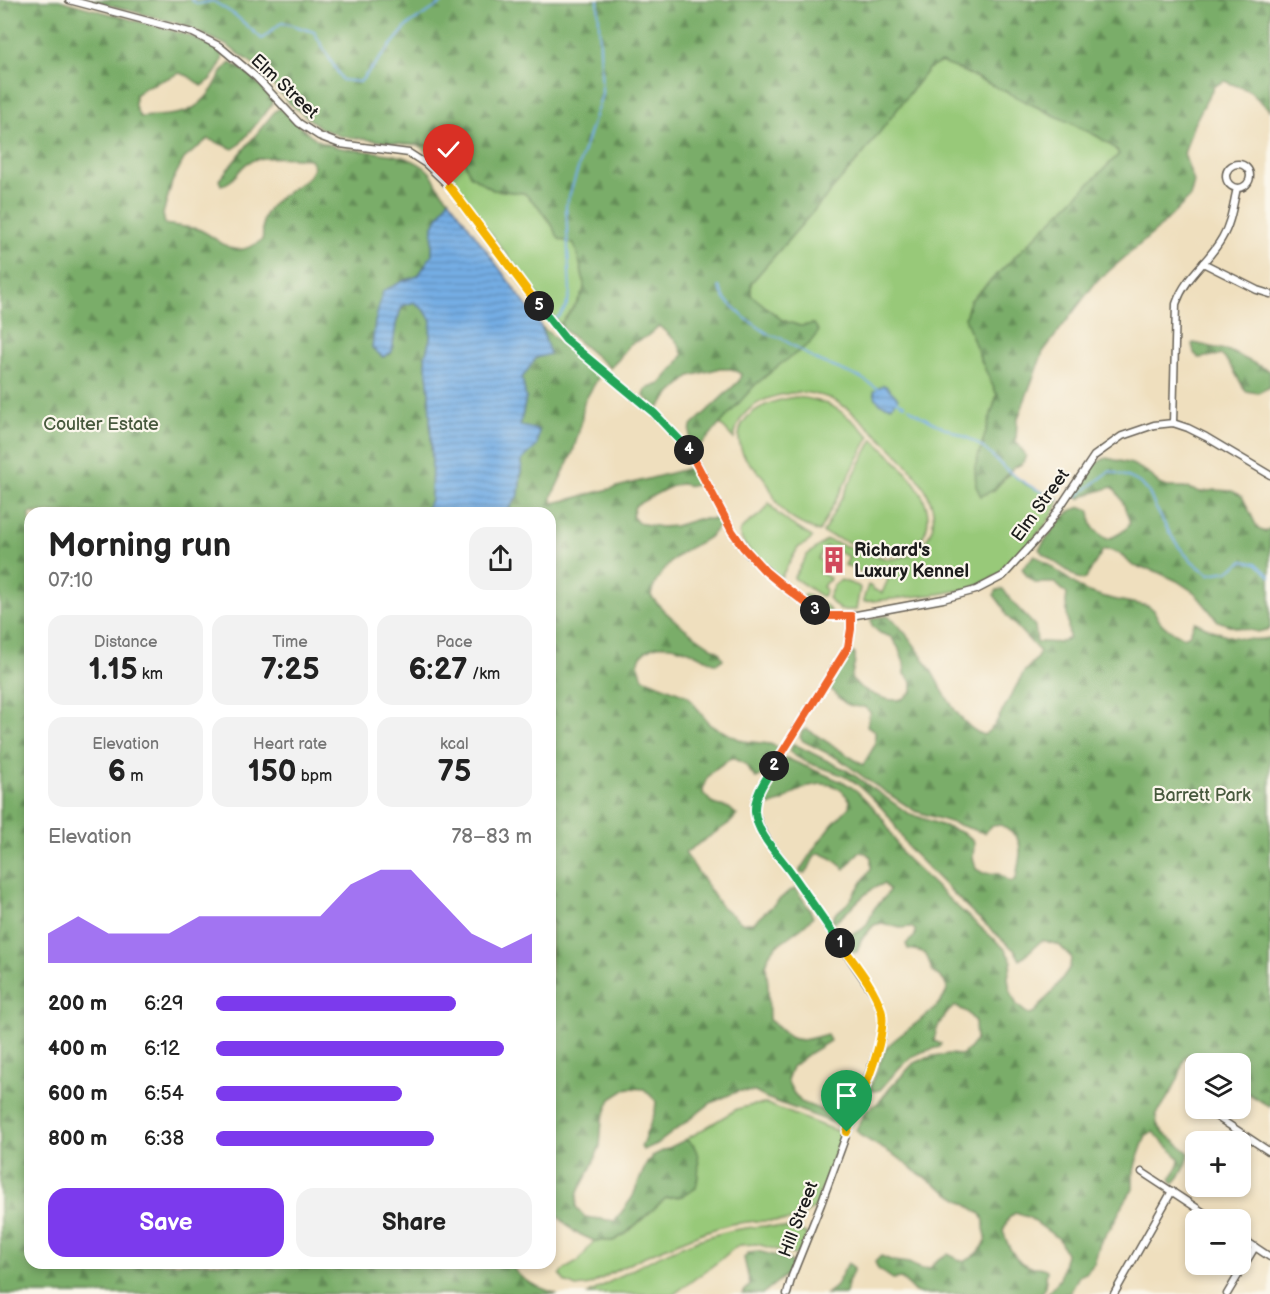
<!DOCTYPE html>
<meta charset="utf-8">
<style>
body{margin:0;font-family:"Balsamiq Sans",sans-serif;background:#f2f2f2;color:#222;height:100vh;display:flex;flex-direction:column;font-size:22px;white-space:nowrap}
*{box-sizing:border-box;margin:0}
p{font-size:20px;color:#767676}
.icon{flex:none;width:33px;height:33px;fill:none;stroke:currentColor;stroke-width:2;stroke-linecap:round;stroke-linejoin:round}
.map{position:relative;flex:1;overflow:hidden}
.details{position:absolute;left:24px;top:507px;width:532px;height:762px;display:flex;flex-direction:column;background:#fff;border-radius:18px;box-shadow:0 3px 9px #0003}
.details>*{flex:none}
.buttons{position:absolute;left:1185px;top:1053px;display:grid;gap:12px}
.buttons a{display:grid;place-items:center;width:66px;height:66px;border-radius:12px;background:#fff;box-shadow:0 3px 9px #0003;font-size:30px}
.pin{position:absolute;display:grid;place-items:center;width:51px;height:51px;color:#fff;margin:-62px -26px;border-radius:50% 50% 50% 0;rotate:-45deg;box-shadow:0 0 6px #0007}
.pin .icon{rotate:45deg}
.km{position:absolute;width:30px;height:30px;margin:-15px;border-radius:50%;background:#222;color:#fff;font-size:16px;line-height:30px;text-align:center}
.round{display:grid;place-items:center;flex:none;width:63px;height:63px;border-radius:18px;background:#f2f2f2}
.summary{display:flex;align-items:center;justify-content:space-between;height:102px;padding:0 24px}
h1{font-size:33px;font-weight:600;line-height:45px}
.metrics{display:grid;grid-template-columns:repeat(3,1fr);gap:9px;height:102px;padding:6px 24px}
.metrics div{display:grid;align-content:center;border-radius:15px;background:#f2f2f2;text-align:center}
.metrics b{font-size:30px;font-weight:600}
.metrics small{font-size:16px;font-weight:400}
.metrics p{font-size:16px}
.chart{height:168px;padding:12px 24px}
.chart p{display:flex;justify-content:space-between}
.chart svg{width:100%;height:108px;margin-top:6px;fill:#7c3aed;opacity:.7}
.cta{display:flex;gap:12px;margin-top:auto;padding:12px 24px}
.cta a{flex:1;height:69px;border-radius:18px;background:#7c3aed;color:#fff;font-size:24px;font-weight:600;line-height:69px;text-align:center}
.cta a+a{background:#f2f2f2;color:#222}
ul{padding:0 24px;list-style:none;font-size:20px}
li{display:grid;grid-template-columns:96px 72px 1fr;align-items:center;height:45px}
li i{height:15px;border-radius:8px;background:#7c3aed}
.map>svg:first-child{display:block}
.green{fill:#98c979;stroke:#5a724a;stroke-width:1.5}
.forest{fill:url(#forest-firs);stroke:#4b6442;stroke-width:1.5}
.water{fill:url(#water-rules);stroke:#486480;stroke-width:1.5}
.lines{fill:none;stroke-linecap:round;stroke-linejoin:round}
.stream{stroke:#75ade4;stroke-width:2}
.minor-casing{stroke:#666055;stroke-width:9}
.minor{stroke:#fff;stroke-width:6}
.split-1-casing{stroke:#fff;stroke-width:12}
.split-2-casing{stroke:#fff;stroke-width:12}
.split-3-casing{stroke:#fff;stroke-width:12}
.split-4-casing{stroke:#fff;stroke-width:12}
.split-5-casing{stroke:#fff;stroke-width:12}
.split-6-casing{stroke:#fff;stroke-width:12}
.split-1{stroke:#f5b400;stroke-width:8}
.split-2{stroke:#22a559;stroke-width:8}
.split-3{stroke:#f0652b;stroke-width:8}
.split-4{stroke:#f0652b;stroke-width:8}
.split-5{stroke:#22a559;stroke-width:8}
.split-6{stroke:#f5b400;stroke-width:8}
.labels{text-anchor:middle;stroke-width:4.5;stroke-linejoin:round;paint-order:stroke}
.street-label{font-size:18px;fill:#1c1c1c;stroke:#fbf7ec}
.park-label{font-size:18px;fill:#47593d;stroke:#fbf7ec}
.poi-label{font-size:18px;font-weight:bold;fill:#1c1c1c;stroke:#fbf7ec;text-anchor:start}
</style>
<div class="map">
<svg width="1270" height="1294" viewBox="0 0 1270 1294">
<defs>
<pattern id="forest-firs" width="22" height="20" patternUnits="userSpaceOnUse" patternTransform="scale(1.5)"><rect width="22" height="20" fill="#7aad69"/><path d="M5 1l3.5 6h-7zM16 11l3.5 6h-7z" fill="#638c56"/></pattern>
<pattern id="water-rules" width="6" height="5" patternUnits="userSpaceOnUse" patternTransform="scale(1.5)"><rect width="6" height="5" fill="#75ade4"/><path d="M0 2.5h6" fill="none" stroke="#5f8cb8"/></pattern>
</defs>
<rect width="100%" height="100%" fill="#fbf7ec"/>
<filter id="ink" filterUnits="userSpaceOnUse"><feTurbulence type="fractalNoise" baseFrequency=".0167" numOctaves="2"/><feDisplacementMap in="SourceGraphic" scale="12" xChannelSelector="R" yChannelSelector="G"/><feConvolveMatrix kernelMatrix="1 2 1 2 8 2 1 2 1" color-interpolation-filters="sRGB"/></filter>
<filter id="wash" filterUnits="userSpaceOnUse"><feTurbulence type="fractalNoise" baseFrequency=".008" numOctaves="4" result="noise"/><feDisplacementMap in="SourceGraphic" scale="24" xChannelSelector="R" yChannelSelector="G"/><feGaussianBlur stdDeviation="1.35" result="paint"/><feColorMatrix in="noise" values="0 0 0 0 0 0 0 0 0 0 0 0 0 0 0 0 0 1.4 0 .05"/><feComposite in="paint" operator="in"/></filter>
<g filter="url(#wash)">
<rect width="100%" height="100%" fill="#efdfbe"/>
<g class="green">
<path d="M941,62C977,77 1012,95 1047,112C1064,120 1110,139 1119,154L980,358L997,395L975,467L976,486L981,496L994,490L1010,473L1027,485L1059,499L1056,509L1046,524L1005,571L994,577L972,588L939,594L864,602V597L868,585L872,587V589L882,593L890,575L883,572L880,578L876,576L878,572L874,570L871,576L845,565L849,557L826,546L818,559L824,562L819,572L830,578L829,581L826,582L823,587L826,590L823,596H821L794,578V577L807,555L827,540L887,559C899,559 911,556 920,547C959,510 904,459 876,434C862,421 848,406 829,398C808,390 787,391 767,399C748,406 736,420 734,439L720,424L755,385L782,363L809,344L814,324L800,326L782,320L751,295V283L863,154L928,69Z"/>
<path d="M419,146H441L463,159L470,175L493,190L524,193L538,206L552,225L559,239L574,244L579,259L585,289L575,306L561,323L562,328L429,152Z"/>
<path d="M796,397C832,400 844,413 870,436L819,532C801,524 784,518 775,499C772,492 769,485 764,478C758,470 748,464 743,454C726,416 767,401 796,397Z"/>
<path d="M873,439C896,461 945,502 922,538C915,549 902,554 890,554C872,553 841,539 823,533Z"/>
<path d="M769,503L777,513L791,524L812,537C811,543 802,544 798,548L781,577L777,575C763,563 745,551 739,533C746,520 764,517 769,503Z"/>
<path d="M841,580L858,586L860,588L856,610H840L828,598L834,585Z"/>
<path d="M806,594L827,606L831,612C821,611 811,604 803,597Z"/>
<path d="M767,1104L839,1132L842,1135L815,1208L796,1219L787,1221H756L731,1224L704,1232L645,1256L617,1270L590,1285L576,1287L565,1282L560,1275L565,1269L579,1261L594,1241H613L626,1234L666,1198L683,1196L689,1141L685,1140L737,1109L753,1105Z"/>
<path d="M766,1226C780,1227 793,1228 806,1233L807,1236L798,1253L794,1255L757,1244L740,1245L733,1249L719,1261L674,1294H588C643,1263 702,1229 766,1226Z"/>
</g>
<g class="forest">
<path d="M0,0H59L188,35L216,49L223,55C222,66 211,81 202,86L188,76L180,73L146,87L135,95V107L140,117C172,114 191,119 212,90C218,81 221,70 230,63C248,69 260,87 272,100V105L239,145L233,149L208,139L184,159L172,182L163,214L165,224C173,226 191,227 198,229C224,240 231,262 262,240C264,233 261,224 264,217C272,199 292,190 306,179C310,176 312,171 314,167L310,159C297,158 260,155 249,162C238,168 235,183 221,185L219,180L275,111L280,108C293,119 304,133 320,141C350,156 395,146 424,167C432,173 433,176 437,185C440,190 445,195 449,199L433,226L432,255L418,276L403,281L375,322L372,347L383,357L392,352L396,324L402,306L414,302L425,311L431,320L430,339L425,356L429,392L432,464L431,500L425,513H30V1263H510C521,1283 537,1286 557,1294H0Z"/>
<path d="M90,0H1270V110L1248,90L1224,81L1214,86L1193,126L1184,154L1194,182L1190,197L1158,229L1096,282L1043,352L1017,421L1016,441L1026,456L1022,464L1013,468L994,490L981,496L976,486L975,467L997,395L980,358L965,318L970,301L1119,154L1117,150L1097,136L967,73L941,62L928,69L863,154L751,283V295L782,320L800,326L814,324L819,331L809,344L778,366L755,385L703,443L694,447L689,440L691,426L739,381L741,374L732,369H717L690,376L668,396L658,409L644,396L646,389L660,384L675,367L683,355L678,343L659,326L646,337L630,344L618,360L610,368L562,328L561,323C569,313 579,303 583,291C587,282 577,254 574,244L559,239L552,225L538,206L524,193L493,190L470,175L463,159L441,146L404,144L340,136L321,128L290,104L252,63L226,45L184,25Z"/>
<path d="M542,327L599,375L597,380L584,402L581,424L573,452L552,496V503L567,500L690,468L699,474V484C687,488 689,484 680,484C670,485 644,501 635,506L632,516L638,523L661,527L675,526L698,519H717L720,523C712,540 699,542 684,551C671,559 653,581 651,596C670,620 694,635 719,652L723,659L716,664C697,654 660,634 643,654C640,656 640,660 638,663L643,678L688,696L710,725L743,741L770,744L778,747V752L761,776L756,778L752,774L745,764L732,758C718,766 703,775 703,793L713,804L729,808L737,815L731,822L685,853L720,905L742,923H753L789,891L796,889L810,910L813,917L802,927L776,946L769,955L766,966L768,984L769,1020C776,1024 781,1031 788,1036C801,1044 814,1037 827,1034L830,1041L810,1053L792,1067L787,1080L793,1092L801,1102L844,1119L846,1124L842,1126L766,1098L755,1092L738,1091L711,1103L657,1144L643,1150L641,1147L655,1112L656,1101L644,1089L628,1088L611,1099L602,1120L600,1146L591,1168L578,1192L576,1207L585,1217L615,1221L632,1198L647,1162L654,1155L685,1140C703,1145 699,1174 696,1188L683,1196L666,1198L625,1234L613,1241H594L575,1232L551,1210L550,513H506L519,494L522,460L520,426L526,398L522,378L536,358L549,353Z"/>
<path d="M1194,343L1229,351L1270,371V387L1258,393L1246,391C1237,378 1233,365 1221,355L1199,358L1194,353L1192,344Z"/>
<path d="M1107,458L1132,464L1149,473L1159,484L1168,487H1183L1201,492L1215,490L1232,491L1242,496L1258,529L1265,532L1270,528V629L1258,632L1235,627L1218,621L1195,593L1177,581L1153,570L1133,566L1119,553L1109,550H1103L1086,578L1083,580L1078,578L1043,554L1039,549C1046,539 1062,516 1072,510C1075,509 1079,508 1082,507L1089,510C1092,515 1090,519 1092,525C1094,531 1101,535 1107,539C1115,537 1126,531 1130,523C1126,511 1122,496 1112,487L1089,494L1079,499L1075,493C1083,480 1091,462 1107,458Z"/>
<path d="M1035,555L1085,591L1112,599L1148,606L1154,610C1159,625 1169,631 1184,637L1190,634L1193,625L1195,622C1219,634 1243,643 1270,638V1107L1241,1089L1240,1064L1208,1063L1204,1059L1188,1054C1181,1061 1182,1072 1177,1081C1171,1093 1164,1104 1156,1115L1157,1124L1164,1133L1189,1153C1188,1164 1181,1176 1173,1184L1170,1179L1178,1167L1179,1158L1153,1132L1146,1135L1136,1163L1133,1176V1189L1124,1203L1113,1224L1100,1243L1094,1264L1086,1273L1079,1276L1069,1294H1047L1060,1279L1066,1254L1059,1239L1028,1217L1015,1213L1008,1219L1003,1231C1007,1243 1014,1262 1028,1266C1035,1268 1041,1266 1047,1270L1045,1287L1041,1294H922L915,1292L901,1278L893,1279L878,1269L875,1262L881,1256L893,1261L909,1263L920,1269L930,1268L938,1259L948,1254L964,1262C973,1257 986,1249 986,1237C986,1234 984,1231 984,1227C984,1221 984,1219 981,1214L912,1169L899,1158L861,1136L856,1130L864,1114L867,1110L879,1102L890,1088L914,1063L933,1056L949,1054L961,1055L968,1050L976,1040L975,1022L967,1012L955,1006C943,1015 936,1026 934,1041L941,1044L940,1047L922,1052L912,1057L900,1067L880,1090L874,1091L870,1089C872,1082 884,1051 888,1046C900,1032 946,1008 947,988C947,981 937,975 932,971C926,953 929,952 908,949L906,944L915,936V930L911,927L900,928L882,923L874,925L861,940L857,952H853L843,941V935C853,934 863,932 868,922C870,918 871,913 874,909C879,901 886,899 889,890L884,884C866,888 850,912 834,923L832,919L835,914L848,903L871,869V857L866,853L859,852L845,869L831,858L820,853L815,855L808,870L804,874L800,873V870L815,847L832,825L849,807L850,800L841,790L832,785L821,784L809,786L794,793L783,801L769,806L762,802C761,790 777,766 786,758L847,784L857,791L871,805L883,819L903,855L953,903L1004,948L1012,961L1008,977L1010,991L1017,1005L1029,1015L1033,1014L1056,987L1070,967L1071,957L1059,945L1042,940L1020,960L1015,951L974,914L913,853C903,842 898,830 890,818C881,806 865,790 853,781C836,770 801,764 789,751L794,744L848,771L908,813L963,833L973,840L974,844L973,858L976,869L983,873L999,874L1011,882L1016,879C1017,866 1024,850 1017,838C1014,833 1006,829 1001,825L992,826L984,833L915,811L873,784L839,759L803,741L800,737L802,731L807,729L863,765L875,745V731L867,726L870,712L864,707C845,707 843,702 831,689V684L851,652L855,654V662L851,678C859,690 890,705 904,698C907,696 909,694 912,692V682L905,674L904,663L898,647L891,637L880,633L872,626L871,619L878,617L888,616C902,626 920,652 929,667C941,687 960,728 984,735L994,726L1024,672L1036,659L1040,652L1006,615L1003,607L994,595L997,590L1003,589L1015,605L1035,626L1037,642C1052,641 1054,646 1069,638L1066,602L1067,594L1055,583H1035L1027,576L1022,568Z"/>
<path d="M757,1251L781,1257L791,1261L792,1266L791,1271L762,1294H742L750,1285L744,1258L749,1252Z"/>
<path d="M848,1263L854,1268L848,1283L846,1294H826L835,1287Z"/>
</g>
<g class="water">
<path d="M449,199L540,324L550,354L536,358L522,378L526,398L520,426L539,430L537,446L522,460L519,494L506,513H425L431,500L432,464L429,392L425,356L430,339L431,320L425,311L414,302L402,306L396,324L392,352L383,357L372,348L375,322L383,291L403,281L418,276L432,255L433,226Z"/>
<path d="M883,385L886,386L898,398L892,406C880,405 876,403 874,391Z"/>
</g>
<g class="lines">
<g class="stream">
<path d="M191,0L198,4L213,1L235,15L262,39L282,22L314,32L342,80L360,82L408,25L447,0"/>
<path d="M719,287L725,299L745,318L770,335L781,338L814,359L861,378L880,390"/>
<path d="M555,319C565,313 568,303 570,292L566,206L602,94L598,0"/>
<path d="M895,400L905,405"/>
<path d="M909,408C929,424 954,430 975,442C987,449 996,461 1007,470C1022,483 1040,492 1059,499"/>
<path d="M1076,497L1110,471C1123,475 1138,479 1147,490C1151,495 1153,504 1157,510C1171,537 1183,558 1209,574L1228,571L1243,561L1256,563L1270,576"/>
</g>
</g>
</g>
<g filter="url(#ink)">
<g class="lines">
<defs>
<g id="minor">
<path d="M69,0L193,33L219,46L256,77L299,123L319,136L340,144L409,153L426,164L449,186L542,310L566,340L654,413L691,452L732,531L749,555L793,594L823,614L829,616H851L943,599L976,590L1003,576L1044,531L1094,456L1122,436L1154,425L1173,423L1188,428L1206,437L1270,475"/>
<circle cx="1238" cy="176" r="12"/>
<path d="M1203,263L1257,290L1270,294"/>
<path d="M1173,423L1176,304C1186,275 1208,263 1222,238C1231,223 1233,205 1237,188"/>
<path d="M1205,1109L1270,1152"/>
<path d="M1142,1172L1215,1220"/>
<path d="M1240,1237L1270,1257"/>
<path d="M787,1294L792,1276L821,1204L881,1040L883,1026L882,1012L876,997L790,871L770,844L760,827L755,812L756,798L769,774L848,647L851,629V616"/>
<path d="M1114,1294L1172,1191"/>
<path d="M1227,1294L1255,1247"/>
</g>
</defs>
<use href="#minor" class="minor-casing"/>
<use href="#minor" class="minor"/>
</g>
</g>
<g class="lines" filter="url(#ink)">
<defs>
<path id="split-1" d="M840,943C854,963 873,985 881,1009C890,1036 857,1105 847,1132"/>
<path id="split-2" d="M774,766C766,779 754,795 755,812C757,834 777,853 790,871C807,895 823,919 840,943"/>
<path id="split-3" d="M774,766L848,647L851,629V616H829L815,610"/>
<path id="split-4" d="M689,450L732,531L743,547L765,571L782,585L815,610"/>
<path id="split-5" d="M539,306L566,340L654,413L689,450"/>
<path id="split-6" d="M449,186L539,306"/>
</defs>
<use href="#split-1" class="split-1-casing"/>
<use href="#split-2" class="split-2-casing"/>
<use href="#split-3" class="split-3-casing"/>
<use href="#split-4" class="split-4-casing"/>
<use href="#split-5" class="split-5-casing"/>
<use href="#split-6" class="split-6-casing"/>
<use href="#split-1" class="split-1"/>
<use href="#split-2" class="split-2"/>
<use href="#split-3" class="split-3"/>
<use href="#split-4" class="split-4"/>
<use href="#split-5" class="split-5"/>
<use href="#split-6" class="split-6"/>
</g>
<defs>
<symbol id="building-bare" viewBox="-9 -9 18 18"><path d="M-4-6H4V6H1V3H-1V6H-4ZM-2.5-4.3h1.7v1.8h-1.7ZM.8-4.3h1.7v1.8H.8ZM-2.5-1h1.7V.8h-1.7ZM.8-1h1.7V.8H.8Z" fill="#d1495b" stroke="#fbf7ec" stroke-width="2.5" paint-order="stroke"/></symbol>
</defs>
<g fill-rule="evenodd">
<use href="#building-bare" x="815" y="541" width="38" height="38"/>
</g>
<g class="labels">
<g class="street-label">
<text transform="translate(285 86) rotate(43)" y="6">Elm Street</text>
<text transform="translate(1040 505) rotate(-54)" y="6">Elm Street</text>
<text transform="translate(798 1219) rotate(-69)" y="6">Hill Street</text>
</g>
<g class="park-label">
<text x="101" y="430">Coulter Estate</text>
<text x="1202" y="801">Barrett Park</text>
</g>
<g class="poi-label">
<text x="854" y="556">Richard's<tspan x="854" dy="21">Luxury Kennel</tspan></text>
</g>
</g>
</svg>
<div class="buttons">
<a><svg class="icon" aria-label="layers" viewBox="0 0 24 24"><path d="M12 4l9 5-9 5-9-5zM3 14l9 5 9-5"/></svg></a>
<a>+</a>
<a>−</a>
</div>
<div class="pin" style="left:847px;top:1132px;background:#1e9e55"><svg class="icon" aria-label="arrive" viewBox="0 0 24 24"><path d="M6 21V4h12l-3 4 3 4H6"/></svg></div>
<div class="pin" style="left:449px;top:186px;background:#d93025"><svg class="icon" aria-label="check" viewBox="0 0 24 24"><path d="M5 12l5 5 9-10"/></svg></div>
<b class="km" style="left:840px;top:943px">1</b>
<b class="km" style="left:774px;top:766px">2</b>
<b class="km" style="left:815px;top:610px">3</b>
<b class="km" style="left:689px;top:450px">4</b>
<b class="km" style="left:539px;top:306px">5</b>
<section class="details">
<div class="summary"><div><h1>Morning run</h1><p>07:10</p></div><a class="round"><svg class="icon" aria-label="share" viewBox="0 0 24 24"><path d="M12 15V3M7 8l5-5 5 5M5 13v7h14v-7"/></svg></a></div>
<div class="metrics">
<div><p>Distance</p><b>1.15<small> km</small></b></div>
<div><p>Time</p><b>7:25</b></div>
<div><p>Pace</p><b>6:27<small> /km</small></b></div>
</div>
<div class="metrics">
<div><p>Elevation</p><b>6<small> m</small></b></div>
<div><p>Heart rate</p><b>150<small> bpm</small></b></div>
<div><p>kcal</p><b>75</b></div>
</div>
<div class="chart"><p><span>Elevation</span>78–83 m</p>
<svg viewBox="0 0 160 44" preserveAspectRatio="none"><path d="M0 44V32L10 25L20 32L30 32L40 32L50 25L60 25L70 25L80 25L90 25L100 12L110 6L120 6L130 19L140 32L150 38L160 32V44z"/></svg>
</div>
<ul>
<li><b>200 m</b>6:29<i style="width:76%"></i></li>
<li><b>400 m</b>6:12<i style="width:91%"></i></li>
<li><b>600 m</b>6:54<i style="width:59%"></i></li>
<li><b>800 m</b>6:38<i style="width:69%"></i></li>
</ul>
<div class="cta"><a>Save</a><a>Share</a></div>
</section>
</div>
